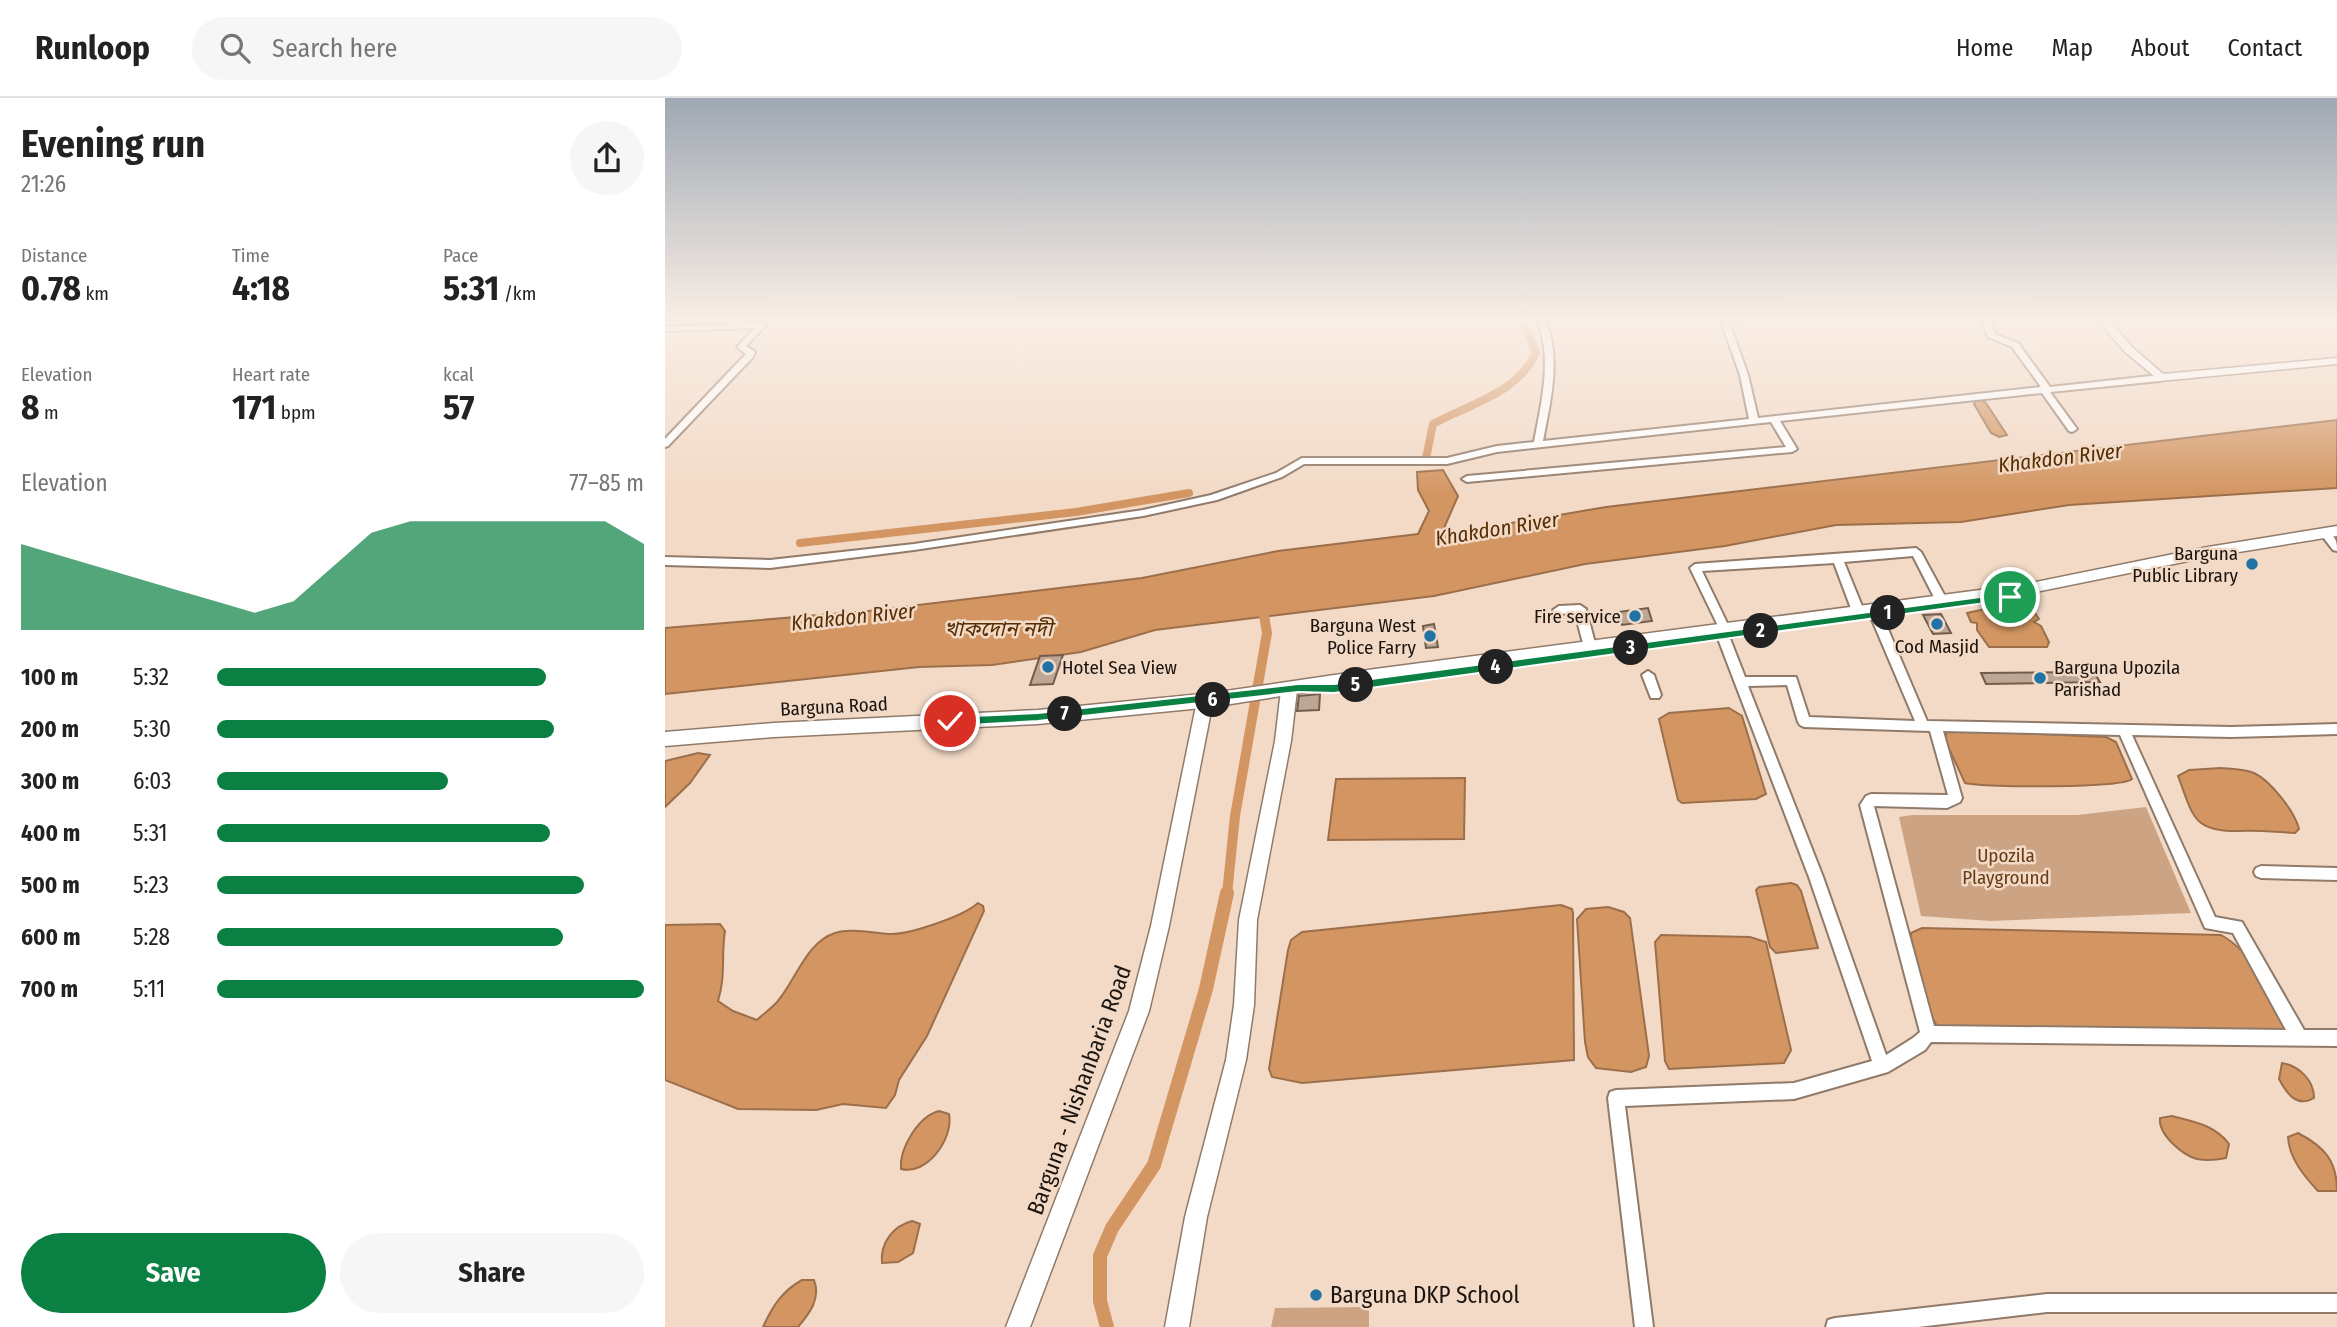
<!DOCTYPE html>
<meta charset="utf-8">
<style>
body{margin:0;font-family:"Fira Sans Condensed","Noto Sans Bengali",sans-serif;background:#f6f6f6;color:#222;height:100vh;display:flex;flex-direction:column;font-size:26px;white-space:nowrap}
*{box-sizing:border-box;margin:0}
p{font-size:23px;color:#767676}
.icon{flex:none;width:38px;height:38px;fill:none;stroke:currentColor;stroke-width:2;stroke-linecap:round;stroke-linejoin:round}
.map{position:relative;flex:1;overflow:hidden}
.drawer{display:flex;flex-direction:column;background:#fff;width:665px}
.drawer>*{flex:none}
.pin{position:absolute;display:grid;place-items:center;width:60px;height:60px;color:#fff;margin:-30px;border:4px solid #fff;border-radius:50%;box-shadow:0 2px 7px #0007}
.km{position:absolute;width:35px;height:35px;margin:-18px;border-radius:50%;background:#222;color:#fff;font-size:19px;line-height:35px;text-align:center}
.round{display:grid;place-items:center;flex:none;width:74px;height:74px;border-radius:37px;background:#f6f6f6}
.overview{display:flex;align-items:center;justify-content:space-between;height:119px;padding:0 21px}
h1{font-size:38px;font-weight:700;line-height:52px}
.stats{display:grid;grid-template-columns:repeat(3,1fr);gap:10px;height:119px;padding:7px 21px}
.stats div{display:grid;align-content:center}
.stats b{font-size:35px;font-weight:700}
.stats small{font-size:19px;font-weight:400}
.stats p{font-size:19px}
.chart{height:196px;padding:14px 21px}
.chart p{display:flex;justify-content:space-between}
.chart svg{width:100%;height:126px;margin-top:7px;fill:#0b8043;opacity:.7}
.primary-button{display:flex;gap:14px;margin-top:auto;padding:14px 21px}
.primary-button a{flex:1;height:80px;border-radius:42px;background:#0b8043;color:#fff;font-size:28px;font-weight:700;line-height:80px;text-align:center}
.primary-button a+a{background:#f6f6f6;color:#222}
ul{padding:0 21px;list-style:none;font-size:23px}
li{display:grid;grid-template-columns:112px 84px 1fr;align-items:center;height:52px}
li i{height:18px;border-radius:9px;background:#0b8043}
header{display:flex;align-items:center;gap:42px;box-sizing:border-box;height:98px;padding:0 35px;background:#fff;border-bottom:2px solid #e0e0e0}
header strong{font-size:33px}
nav{display:flex;gap:38px;margin-inline-start:auto;font-size:24px}
.search{width:490px;height:63px;background:#f6f6f6;display:flex;align-items:center;gap:18px;box-sizing:border-box;padding:0 24px;border-radius:38px;color:#767676;font-size:26px}
main{display:flex;flex:1;min-height:0}
.map>svg:first-child{display:block}
.green{fill:#cda483}
.water{fill:#d39663;stroke:#9c6f4a;stroke-width:2}
.lines{fill:none;stroke-linecap:round;stroke-linejoin:round}
.canal-far2{stroke:#d39663;stroke-width:8}
.canal-far1{stroke:#d39663;stroke-width:10}
.canal{stroke:#d39663;stroke-width:14}
.building{fill:#bda694;stroke:#725d4d;stroke-width:2}
.street-casing{stroke:#907a69;stroke-width:4}
.secondary-casing{stroke:#907a69;stroke-width:3}
.primary-casing{stroke:#907a69;stroke-width:3}
.street{fill:#fff;fill-rule:evenodd}
.secondary{fill:#fff;fill-rule:evenodd}
.primary{fill:#fff;fill-rule:evenodd}
.route{fill:#0b8043;stroke:#fff;stroke-width:2}
.poi-dot{fill:#2073a4;stroke:#f2dac7;stroke-width:2.5}
.labels{text-anchor:middle;stroke-width:5;stroke-linejoin:round;paint-order:stroke}
.poi-label{font-size:19px;fill:#1c140e;stroke:#f2dac7;text-anchor:end}
.street-label{font-size:19px;fill:#1c140e;stroke:#f2dac7}
.park-label{font-size:19px;fill:#663d17;stroke:#f2dac7}
.water-label{font-size:21px;font-style:italic;fill:#552e03;stroke:#f2dac7}
.near-street-label{font-size:23px;fill:#1c140e;stroke:#f2dac7}
.near-poi-label{font-size:23px;fill:#1c140e;stroke:#f2dac7;text-anchor:start}
</style>
<header>
<strong>Runloop</strong>
<div class="search"><svg class="icon" aria-label="search" viewBox="0 0 24 24"><circle cx="10" cy="10" r="6"/><path d="M15 15l6 6"/></svg>Search here</div>
<nav><a>Home</a><a>Map</a><a>About</a><a>Contact</a></nav>
</header>
<main>
<section class="drawer">
<div class="overview"><div><h1>Evening run</h1><p>21:26</p></div><a class="round"><svg class="icon" aria-label="share" viewBox="0 0 24 24"><path d="M12 15V3M7 8l5-5 5 5M5 13v7h14v-7"/></svg></a></div>
<div class="stats">
<div><p>Distance</p><b>0.78<small> km</small></b></div>
<div><p>Time</p><b>4:18</b></div>
<div><p>Pace</p><b>5:31<small> /km</small></b></div>
</div>
<div class="stats">
<div><p>Elevation</p><b>8<small> m</small></b></div>
<div><p>Heart rate</p><b>171<small> bpm</small></b></div>
<div><p>kcal</p><b>57</b></div>
</div>
<div class="chart"><p><span>Elevation</span>77–85 m</p>
<svg viewBox="0 0 160 44" preserveAspectRatio="none"><path d="M0 44V14L10 18L20 22L30 26L40 30L50 34L60 38L70 34L80 22L90 10L100 6L110 6L120 6L130 6L140 6L150 6L160 14V44z"/></svg>
</div>
<ul>
<li><b>100 m</b>5:32<i style="width:77%"></i></li>
<li><b>200 m</b>5:30<i style="width:79%"></i></li>
<li><b>300 m</b>6:03<i style="width:54%"></i></li>
<li><b>400 m</b>5:31<i style="width:78%"></i></li>
<li><b>500 m</b>5:23<i style="width:86%"></i></li>
<li><b>600 m</b>5:28<i style="width:81%"></i></li>
<li><b>700 m</b>5:11<i style="width:100%"></i></li>
</ul>
<div class="primary-button"><a>Save</a><a>Share</a></div>
</section>
<div class="map">
<svg width="1672" height="1229" viewBox="0 0 1672 1229">
<rect width="100%" height="100%" fill="#f2dac7"/>
<g class="green">
<path d="M1481,709L1526,815L1325,823L1256,818L1234,719L1247,717H1412Z"/>
<path d="M700,1209L704,1213V1229H606L610,1210Z"/>
</g>
<g class="water">
<path d="M1316,302L1321,305L1342,337L1334,339L1326,335L1309,306L1311,303Z"/>
<path d="M1672,322V390L1404,407L1296,424L1171,427L1060,448L920,466L769,498L490,532L416,554L327,567L254,569L0,596V530L203,513L477,480L613,453L753,436L764,413L753,392L752,374L778,372L793,398L776,437L941,409Z"/>
<path d="M1361,502L1374,521L1369,524L1376,528L1384,544L1382,549H1324L1312,532V525L1306,524L1302,515Z"/>
<path d="M1064,610L1077,618L1101,696L1091,701L1017,705L1013,702L994,621L1004,615Z"/>
<path d="M1282,632L1441,639L1451,644L1467,681C1457,690 1320,690 1300,685L1280,642Z"/>
<path d="M33,655L45,657L25,685L0,709V663Z"/>
<path d="M1556,670C1567,671 1579,671 1589,675C1606,683 1630,714 1634,731L1630,735C1611,734 1592,732 1574,733C1527,734 1528,717 1513,678L1524,672Z"/>
<path d="M800,680L799,741L663,742L671,681Z"/>
<path d="M1126,785L1132,787L1136,793L1153,850L1111,855L1105,849L1091,792L1094,789Z"/>
<path d="M313,805L318,808L319,813L262,938L234,982L230,997L221,1010L178,1006L151,1012L73,1011L0,982V827L55,826L60,833C56,857 61,878 53,903L68,913L92,922C98,916 106,911 112,904C130,884 141,844 170,835C186,830 207,835 224,836C244,837 299,818 313,805Z"/>
<path d="M896,807L907,811L908,815L909,962L637,985L607,979L604,971L623,852L626,842L637,834Z"/>
<path d="M943,809L959,814L965,820L984,958L981,969L966,974L931,970L923,959L920,944L912,821L921,811Z"/>
<path d="M1257,830L1556,837C1592,857 1608,900 1624,935L1272,928L1264,914L1246,839V835Z"/>
<path d="M996,837L1085,839L1101,844L1126,952L1119,965L1004,971L1000,963L990,844Z"/>
<path d="M1617,965C1634,968 1649,982 1649,1000C1632,1010 1622,996 1614,981Z"/>
<path d="M274,1013L284,1016C289,1040 262,1078 236,1071C234,1050 254,1018 274,1013Z"/>
<path d="M1507,1018C1529,1024 1550,1027 1564,1046L1561,1060C1551,1062 1543,1063 1532,1061C1517,1057 1493,1036 1495,1020Z"/>
<path d="M1633,1035C1660,1049 1672,1063 1672,1093H1653C1639,1078 1624,1060 1623,1039Z"/>
<path d="M247,1123L255,1126L248,1155L233,1164L217,1165C215,1145 228,1128 247,1123Z"/>
<path d="M137,1182H149C156,1200 145,1215 133,1229H98C107,1209 117,1193 137,1182Z"/>
</g>
<g class="lines">
<g class="canal-far2">
<path d="M761,360L768,326C804,306 854,295 871,254L857,222"/>
<path d="M135,445L411,414L524,395"/>
</g>
<path class="canal-far1" d="M562,796L570,718L602,535L597,506"/>
<path class="canal" d="M442,1229L435,1203V1158L447,1130L489,1067L541,891L562,795"/>
</g>
<g class="building">
<path d="M983,510L987,523L957,527L953,514Z"/>
<path d="M1276,516L1286,535L1268,536L1258,517Z"/>
<path d="M769,526L773,549L761,550L758,528Z"/>
<path d="M398,557L388,586L365,587L375,558Z"/>
<path d="M1429,574L1435,584L1321,586L1316,575Z"/>
<path d="M655,596L654,612L632,613L634,598Z"/>
</g>
<g class="lines">
<defs>
<g id="street">
<path d="M872,222H880C897,259 885,305 878,343L1084,321L1075,277L1058,229L1061,222H1075L1067,226L1066,229L1083,277L1093,320L1376,289L1347,249L1323,239L1317,222H1325L1330,236L1353,245L1385,289L1495,277L1499,280L1495,283L1385,294L1412,331L1407,334L1404,333L1377,295L1115,323L1132,351L1127,354L802,384L797,381L802,378L1121,349L1106,324L832,354L782,366H639L617,379L552,402L478,418L249,452L105,470L0,467V459L105,462L249,446L478,412L546,397L611,375L637,360H782L832,348L869,344C876,306 888,260 872,222Z"/>
<path d="M97,225L101,227L81,248L90,254L88,259L3,348L0,349V341L81,256L72,249L90,230L0,233V229Z"/>
<path d="M1663,436C1672,438 1672,446 1672,453L1668,452L1658,439Z"/>
<path d="M1251,450L1256,454L1282,502L1280,505H1272L1248,458L1179,464L1199,513L1193,517L1187,513L1169,465L1037,473L1065,531L1061,535L1064,538L1080,579H1131L1144,619L1250,623L1205,517L1211,513L1217,517L1262,623L1566,629L1672,626V636L1566,639L1467,637L1550,819L1577,824L1639,932H1672V948L1266,944L1260,952L1223,974L1129,1001L960,1008L988,1229H970L943,1000L945,994L951,992L1129,985L1207,963L1144,779L1052,538L1056,534L1025,470L1030,466ZM1122,587L1133,624L1135,627L1139,629L1265,633L1283,697L1206,696L1201,698L1195,707L1255,934L1248,940L1221,957L1158,779L1083,588ZM1278,633L1455,637L1540,830L1568,835L1621,932L1269,928L1209,708L1282,710L1295,704L1297,700Z"/>
<path d="M915,507L921,511L931,549L925,553L919,549L910,515L894,516L888,512L894,508Z"/>
<path d="M983,573L989,577L996,597L994,600H986L977,577Z"/>
<path d="M1596,768L1672,770V782L1596,780L1591,778L1589,774L1591,770Z"/>
<path d="M1382,1196H1672V1214H1382L1253,1229H1161L1163,1222L1170,1220Z"/>
</g>
<g id="secondary">
<path d="M1433,222H1444L1467,249L1498,276L1672,260V266L1495,283L1459,253Z"/>
<path d="M624,586L632,592L626,643L592,822L589,907L581,962L542,1119L524,1229H500L520,1119L561,962L569,907L574,822L610,643L616,592Z"/>
<path d="M540,597L546,599L548,603L504,828L484,913L365,1229H341L464,913L486,828L532,603L534,599Z"/>
</g>
<path id="primary" d="M1672,428V438L1543,459L1361,496L710,583L547,609L373,626L109,639L0,648V634L109,625L373,612L547,595L710,571L1361,486L1543,449Z"/>
</defs>
<use href="#street" class="street-casing"/>
<use href="#secondary" class="secondary-casing"/>
<use href="#primary" class="primary-casing"/>
<use href="#street" class="street"/>
<use href="#secondary" class="secondary"/>
<use href="#primary" class="primary"/>
</g>
<linearGradient id="sky" x2="0" y2="1"><stop stop-color="#9fa8b3"/><stop offset="0.56" stop-color="#f9eee6"/><stop offset="1" stop-color="#f9eee6" stop-opacity="0"/></linearGradient>
<rect width="1672" height="395" fill="url(#sky)"/>
<path class="route" d="M1345,495L1350,499L1349,501L669,595L633,594L373,623L285,628L279,623L285,619L373,615L633,586H669Z"/>
<g class="poi-dot">
<circle cx="1587" cy="466" r="7"/>
<circle cx="970" cy="518" r="7"/>
<circle cx="1272" cy="526" r="7"/>
<circle cx="765" cy="538" r="7"/>
<circle cx="383" cy="569" r="7"/>
<circle cx="1375" cy="580" r="7"/>
<circle cx="651" cy="1197" r="7"/>
</g>
<g class="labels">
<g class="poi-label">
<text x="1573" y="462">Barguna<tspan x="1573" dy="22">Public Library</tspan></text>
<text x="956" y="525">Fire service</text>
<text x="751" y="534">Barguna West<tspan x="751" dy="22">Police Farry</tspan></text>
<text x="1272" y="555" text-anchor="middle">Cod Masjid</text>
<text x="397" y="576" text-anchor="start">Hotel Sea View</text>
<text x="1389" y="576" text-anchor="start">Barguna Upozila<tspan x="1389" dy="22">Parishad</tspan></text>
</g>
<g class="street-label">
<text transform="translate(169 608) rotate(-3)" y="7">Barguna Road</text>
</g>
<g class="park-label">
<text x="1341" y="764">Upozila<tspan x="1341" dy="22">Playground</tspan></text>
</g>
<g class="water-label">
<text transform="translate(1395 360) rotate(-7)" y="7">Khakdon River</text>
<text transform="translate(832 431) rotate(-9)" y="7">Khakdon River</text>
<text transform="translate(188 519) rotate(-6)" y="7">Khakdon River</text>
<text x="333" y="538">খাকদোন নদী</text>
</g>
<g class="near-street-label">
<text transform="translate(414 992) rotate(-70)" y="8">Barguna - Nishanbaria Road</text>
</g>
<g class="near-poi-label">
<text x="665" y="1205">Barguna DKP School</text>
</g>
</g>
</svg>
<div class="pin" style="left:1345px;top:499px;background:#1e9e55"><svg class="icon" aria-label="arrive" viewBox="0 0 24 24"><path d="M6 21V4h12l-3 4 3 4H6"/></svg></div>
<div class="pin" style="left:285px;top:623px;background:#d93025"><svg class="icon" aria-label="check" viewBox="0 0 24 24"><path d="M5 12l5 5 9-10"/></svg></div>
<b class="km" style="left:1223px;top:515px">1</b>
<b class="km" style="left:1096px;top:533px">2</b>
<b class="km" style="left:966px;top:550px">3</b>
<b class="km" style="left:831px;top:569px">4</b>
<b class="km" style="left:691px;top:587px">5</b>
<b class="km" style="left:548px;top:602px">6</b>
<b class="km" style="left:400px;top:616px">7</b>
</div>
</main>
